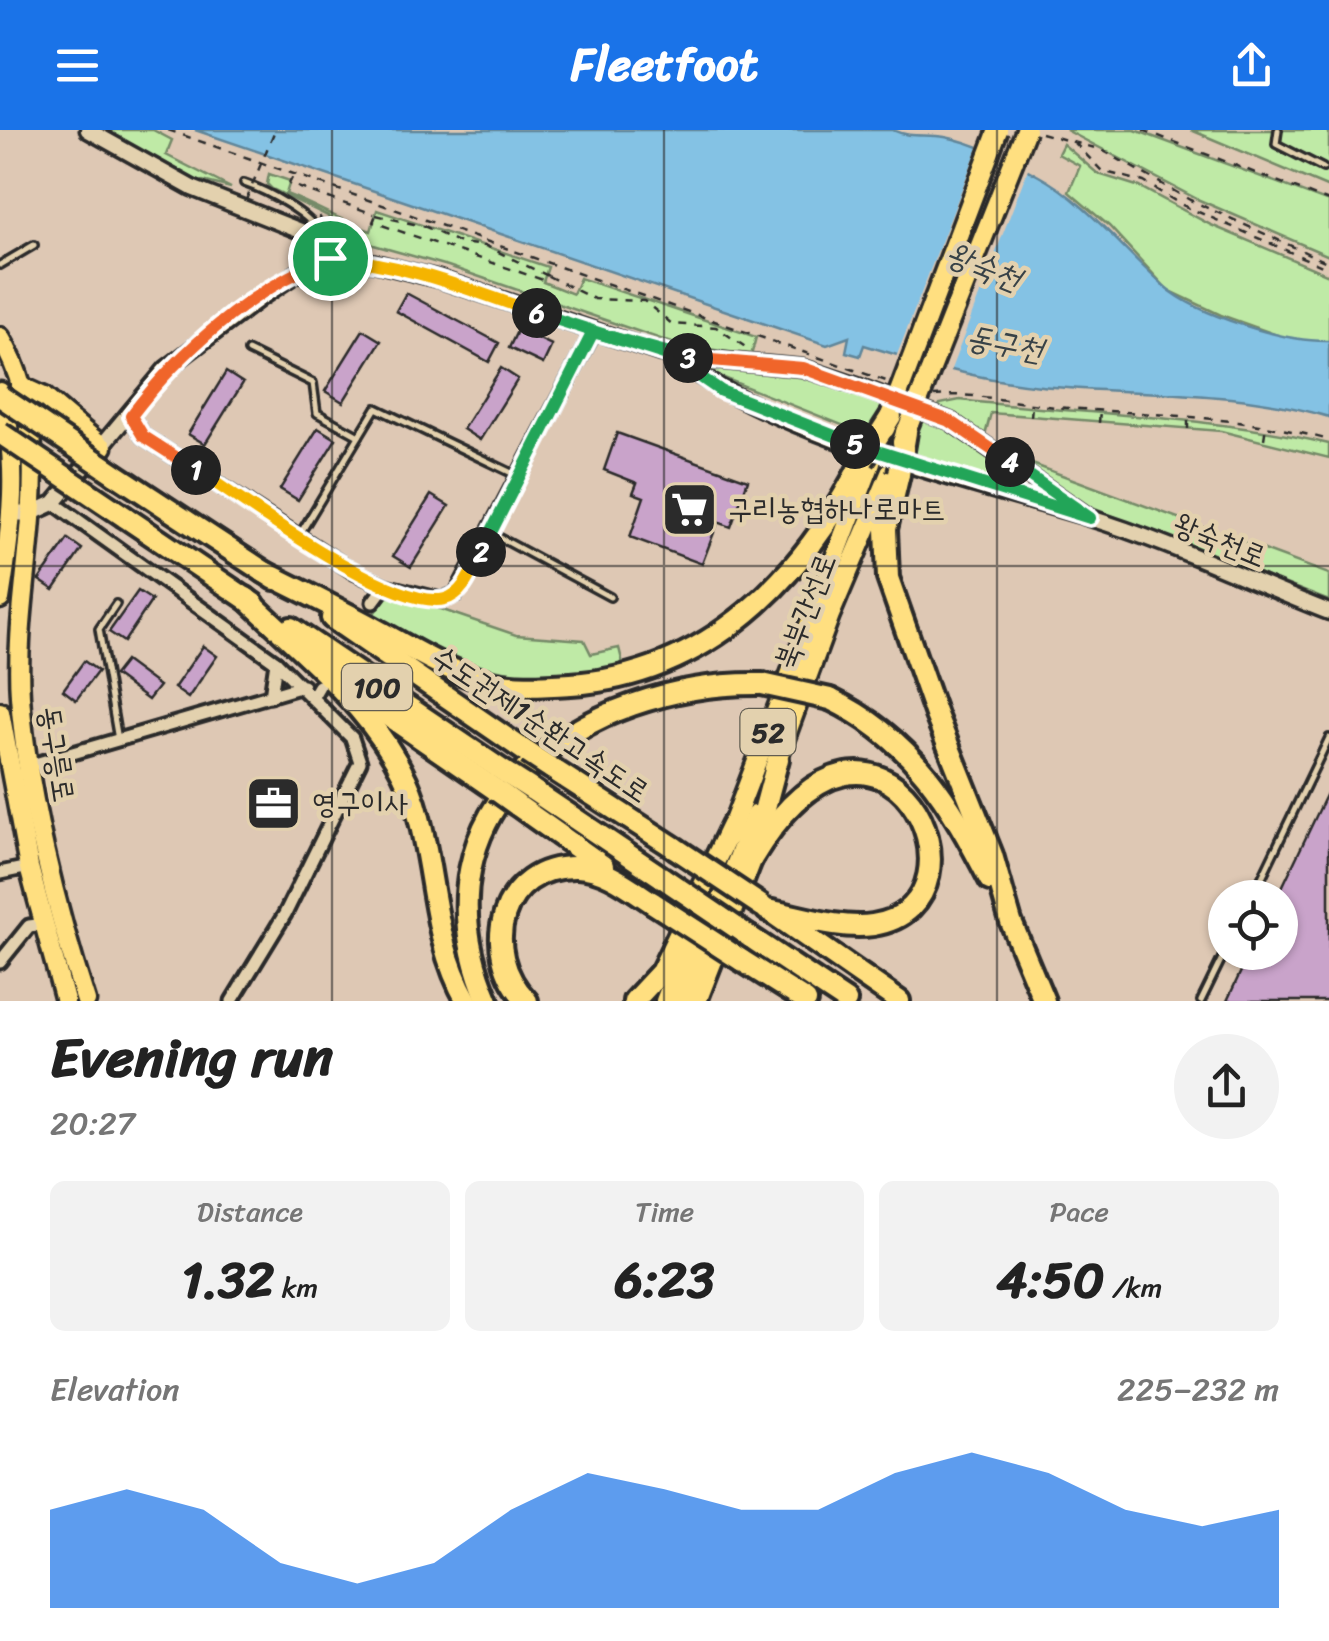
<!DOCTYPE html>
<meta charset="utf-8">
<style>
body{margin:0;font-family:Sriracha,"Poor Story",sans-serif;background:#f2f2f2;color:#222;height:100vh;display:flex;flex-direction:column;font-size:38px;white-space:nowrap}
*{box-sizing:border-box;margin:0}
p{font-size:32px;color:#767676}
.icon{flex:none;width:55px;height:55px;fill:none;stroke:currentColor;stroke-width:2;stroke-linecap:round;stroke-linejoin:round}
.map{position:relative;height:871px;overflow:hidden}
.details{display:flex;flex-direction:column;background:#fff;flex:1}
.details>*{flex:none}
.fabs{position:absolute;left:1208px;top:750px;display:grid;gap:20px}
.fabs a{display:grid;place-items:center;width:90px;height:90px;border-radius:50%;background:#fff;box-shadow:0 2px 8px #0004;font-size:50px}
.pin{position:absolute;display:grid;place-items:center;width:85px;height:85px;color:#fff;margin:-42px;border:5px solid #fff;border-radius:50%;box-shadow:0 2px 10px #0007}
.km{position:absolute;width:50px;height:50px;margin:-25px;border-radius:50%;background:#222;color:#fff;font-size:28px;line-height:50px;text-align:center}
.round{display:grid;place-items:center;flex:none;width:105px;height:105px;border-radius:52px;background:#f2f2f2}
.headline{display:flex;align-items:center;justify-content:space-between;height:170px;padding:0 50px}
h1{font-size:55px;font-weight:700;line-height:75px}
.figures{display:grid;grid-template-columns:repeat(3,1fr);gap:15px;height:170px;padding:10px 50px}
.figures div{display:grid;align-content:center;border-radius:15px;background:#f2f2f2;text-align:center}
.figures b{font-size:50px;font-weight:700}
.figures small{font-size:28px;font-weight:400}
.figures p{font-size:28px}
.chart{height:280px;padding:20px 50px}
.chart p{display:flex;justify-content:space-between}
.chart svg{width:100%;height:180px;margin-top:10px;fill:#1a73e8;opacity:.7}
header{display:flex;justify-content:space-between;align-items:center;height:130px;padding:0 50px;background:#1a73e8;color:#fff;font-size:45px;font-weight:700}
.map>svg:first-child{display:block}
.green{fill:#bfeaa6;stroke:#758a68;stroke-width:2.5}
.water{fill:#84c2e4;stroke:#60869a;stroke-width:2.5}
.pier{fill:#dec8b4}
.building{fill:#c9a3ca;stroke:#2b2b2b;stroke-width:2.5}
.lines{fill:none;stroke-linecap:round;stroke-linejoin:round}
.minor-tunnel{stroke:#baa999;stroke-width:11;stroke-dasharray:11 5.5;stroke-linecap:butt}
.service-casing{stroke:#2b2b2b;stroke-width:12}
.minor-casing{stroke:#2b2b2b;stroke-width:19}
.tertiary-casing{stroke:#2b2b2b;stroke-width:21}
.primary-casing{stroke:#2b2b2b;stroke-width:25}
.trunk-casing{stroke:#2b2b2b;stroke-width:25}
.motorway-casing{stroke:#2b2b2b;stroke-width:28}
.path{stroke:#2b2b2b;stroke-width:2.5;stroke-dasharray:8 8;stroke-linecap:butt}
.service{stroke:#e3d1ae;stroke-width:5}
.minor{stroke:#e3d1ae;stroke-width:11}
.tertiary{stroke:#e3d1ae;stroke-width:14}
.primary{stroke:#ffdf80;stroke-width:18}
.trunk{stroke:#ffdf80;stroke-width:18}
.motorway{stroke:#ffdf80;stroke-width:20}
.trunk-bridge-casing{stroke:#2b2b2b;stroke-width:25;stroke-linecap:butt}
.motorway-bridge-casing{stroke:#2b2b2b;stroke-width:28;stroke-linecap:butt}
.path-bridge{stroke:#2b2b2b;stroke-width:2.5;stroke-dasharray:8 8;stroke-linecap:butt}
.trunk-bridge{stroke:#ffdf80;stroke-width:18}
.motorway-bridge{stroke:#ffdf80;stroke-width:20}
.split-1-casing{stroke:#fff;stroke-width:20}
.split-2-casing{stroke:#fff;stroke-width:20}
.split-3-casing{stroke:#fff;stroke-width:20}
.split-4-casing{stroke:#fff;stroke-width:20}
.split-5-casing{stroke:#fff;stroke-width:20}
.split-6-casing{stroke:#fff;stroke-width:20}
.split-7-casing{stroke:#fff;stroke-width:20}
.split-1{stroke:#f0652b;stroke-width:12}
.split-2{stroke:#f5b400;stroke-width:12}
.split-3{stroke:#22a559;stroke-width:12}
.split-4{stroke:#f0652b;stroke-width:12}
.split-5{stroke:#22a559;stroke-width:12}
.split-6{stroke:#22a559;stroke-width:12}
.split-7{stroke:#f5b400;stroke-width:12}
.grid{fill:none;stroke:#2b2b2b;stroke-width:2.5;stroke-opacity:0.55}
.labels{text-anchor:middle;stroke-width:9;stroke-linejoin:round;paint-order:stroke}
.shield{fill:#e3d1ae;stroke:#625d52;stroke-width:2.5}
.shield-label{font-size:28px;font-weight:bold;fill:#2b2b2b}
.poi-label{font-size:30px;fill:#2b2b2b;stroke:#e3d1ae;text-anchor:start}
.street-label{font-size:30px;fill:#2b2b2b;stroke:#e3d1ae}
.water-label{font-size:32px;font-style:italic;fill:#384247;stroke:#e3d1ae}
</style>
<header><svg class="icon" aria-label="menu" viewBox="0 0 24 24"><path d="M4 6h16M4 12h16M4 18h16"/></svg>Fleetfoot<svg class="icon" aria-label="share" viewBox="0 0 24 24"><path d="M12 15V3M7 8l5-5 5 5M5 13v7h14v-7"/></svg></header>
<div class="map">
<svg width="1329" height="871" viewBox="0 0 1329 871">
<rect width="100%" height="100%" fill="#dec8b4"/>
<filter id="ink" filterUnits="userSpaceOnUse"><feTurbulence type="fractalNoise" baseFrequency=".01" numOctaves="2"/><feDisplacementMap in="SourceGraphic" scale="20" xChannelSelector="R" yChannelSelector="G"/><feConvolveMatrix kernelMatrix="1 2 1 2 8 2 1 2 1" color-interpolation-filters="sRGB"/></filter>
<g filter="url(#ink)">
<g class="green">
<path d="M98,0H153L172,10L166,25L231,58L203,51L197,55Z"/>
<path d="M1066,0H1135L1329,72V126L1197,69Z"/>
<path d="M1191,0H1329V58Z"/>
<path d="M1063,14L1098,44L1140,57L1211,95L1329,145V211L1297,212L1221,185L1168,160L1109,96L1069,62L1080,36L1058,24Z"/>
<path d="M269,44L290,51L286,64C315,75 342,92 371,101L377,80L548,137L543,152L573,164L580,148L756,207L751,226L672,213L448,136L349,108L331,95L328,86L272,59L267,54Z"/>
<path d="M699,238L804,243L960,302L997,326L1020,351L1016,357L980,350Z"/>
<path d="M960,270C1083,285 1208,285 1329,314V328L1221,301L991,283L985,305L936,283L940,274Z"/>
<path d="M1016,328L1329,444V471L1077,372Z"/>
<path d="M399,465L516,505L584,510L591,524L619,518L623,534C530,561 451,536 373,485L385,467Z"/>
</g>
<path class="water" d="M195,0H893C912,9 926,3 945,7C973,12 1012,31 1037,45C1086,71 1123,120 1164,156C1199,186 1284,212 1329,211V287C1235,259 1138,265 1041,256C979,250 923,233 864,215L860,226L846,222L849,207L827,215Z"/>
<path class="pier" d="M979,15L1029,36L948,247L895,230Z"/>
<g class="building">
<path d="M406,163L499,213L489,232L396,181Z"/>
<path d="M518,199L552,215L543,234L509,218Z"/>
<path d="M363,200L381,211L343,272L325,261Z"/>
<path d="M501,238L518,249L480,310L463,299Z"/>
<path d="M226,242L243,253L205,314L188,304Z"/>
<path d="M318,298L336,309L298,370L280,359Z"/>
<path d="M617,303L748,350L731,397L718,392L702,434L630,407L644,367L633,363L637,353L604,340Z"/>
<path d="M431,365L449,376L411,437L393,426Z"/>
<path d="M68,409L82,419L54,460L39,450Z"/>
<path d="M138,461L152,470L124,512L109,502Z"/>
<path d="M203,516L217,526L188,568L174,558Z"/>
<path d="M84,531L98,541L76,570L63,560Z"/>
<path d="M125,531L159,556L148,570L114,545Z"/>
<path d="M1329,659V871H1227L1250,822H1280L1277,768Z"/>
</g>
<g class="lines">
<path class="minor-tunnel" d="M335,532L373,472"/>
<defs>
<g id="service">
<path d="M1278,0L1276,14L1323,38"/>
<path d="M244,53C265,60 314,85 320,106"/>
<path d="M0,135L34,115"/>
<path d="M248,221L313,253L317,283L359,306"/>
<path d="M491,403L610,467"/>
<path d="M300,404L376,278L518,346"/>
<path d="M116,474L99,499L118,610"/>
<path d="M1252,768L1329,608"/>
<path d="M1201,871L1225,822"/>
</g>
<g id="minor">
<path d="M131,286L143,306L354,442L385,456"/>
<path d="M54,373L276,532L312,568"/>
<path d="M373,472L385,456L441,470L456,464L593,203"/>
<path d="M271,566L276,532"/>
<path d="M28,636L303,556"/>
<path d="M0,743L29,737"/>
<path d="M0,832L29,796L45,794"/>
<path d="M232,871L285,784L360,632L352,608L312,568L319,556"/>
</g>
<g id="tertiary">
<path d="M88,0L192,58L321,109L330,128"/>
<path d="M675,230C795,311 949,346 1087,387C1169,412 1249,451 1329,482"/>
<path d="M11,383L30,384L54,373L166,239L260,168L308,136L330,128L359,129L439,149L670,226L803,238L860,257L950,291L1090,388"/>
</g>
<g id="primary">
<path d="M0,207C65,316 12,449 20,566C26,659 57,783 86,871"/>
<path d="M22,257L44,267L103,317"/>
<path d="M0,469C11,400 21,330 0,262"/>
<path d="M0,582L29,737L65,871"/>
</g>
<g id="trunk">
<path d="M774,638L830,485L891,341"/>
<path d="M728,707L871,333"/>
<path d="M665,871L698,787"/>
<path d="M682,871L755,685"/>
</g>
<g id="motorway">
<path d="M115,344L275,449"/>
<path d="M899,344L886,399L888,448L936,585L992,725L1011,792L1044,871"/>
<path d="M125,387L254,474"/>
<path d="M264,442C302,461 341,480 379,501C412,519 444,539 481,550C510,558 542,556 571,554C709,545 804,447 863,330"/>
<path d="M246,468C307,527 388,590 415,673C436,741 431,808 467,871"/>
<path d="M332,488L528,623"/>
<path d="M291,498L509,645"/>
<path d="M348,558L496,660"/>
<path d="M830,569C912,608 950,672 990,750"/>
<path d="M551,638L675,718"/>
<path d="M531,659L663,748"/>
<path d="M517,675L603,736"/>
<path d="M751,730C881,510 1006,774 873,795C840,800 800,786 767,780"/>
<path d="M774,784L899,871"/>
<path d="M750,807L846,871"/>
<path d="M741,830L806,871"/>
<path d="M488,871C404,676 584,551 762,554"/>
<path d="M527,871C478,821 500,735 577,737C606,738 630,758 653,773"/>
<path d="M634,871L661,842L732,695"/>
<path d="M696,871L751,730L778,629"/>
</g>
</defs>
<use href="#service" class="service-casing"/>
<use href="#minor" class="minor-casing"/>
<use href="#tertiary" class="tertiary-casing"/>
<use href="#primary" class="primary-casing"/>
<use href="#trunk" class="trunk-casing"/>
<use href="#motorway" class="motorway-casing"/>
<g class="path">
<path d="M168,0L889,252"/>
<path d="M1143,0L1329,71"/>
<path d="M1041,3L1102,20L1190,70L1329,133"/>
<path d="M1074,12L1102,41L1144,52L1180,74L1329,139"/>
<path d="M292,48L289,54L374,84"/>
<path d="M376,85L426,97L460,113L486,116L548,146L543,150L373,92Z"/>
<path d="M319,86L326,98"/>
<path d="M548,146L594,169L644,171L672,194L716,197L747,218"/>
<path d="M934,266C976,262 1014,273 1056,277C1148,285 1239,285 1329,310"/>
<path d="M1031,287L1032,275"/>
<path d="M1099,293L1100,280"/>
<path d="M1188,299V286"/>
<path d="M1264,309L1266,296"/>
</g>
<use href="#service" class="service"/>
<use href="#minor" class="minor"/>
<use href="#tertiary" class="tertiary"/>
<use href="#primary" class="primary"/>
<use href="#trunk" class="trunk"/>
<use href="#motorway" class="motorway"/>
<defs>
<g id="trunk-bridge">
<path d="M885,299L998,0"/>
<path d="M902,312L1026,0"/>
</g>
<g id="motorway-bridge">
<path d="M0,266L115,344"/>
<path d="M0,303L125,387"/>
<path d="M863,330L891,286"/>
<path d="M899,344L906,302"/>
<path d="M762,554L830,569"/>
<path d="M528,623L551,638"/>
<path d="M509,645L531,659"/>
<path d="M496,660L517,675"/>
<path d="M675,718L762,776"/>
<path d="M663,748L750,807"/>
<path d="M653,773L741,830"/>
</g>
</defs>
<use href="#trunk-bridge" class="trunk-bridge-casing"/>
<use href="#motorway-bridge" class="motorway-bridge-casing"/>
<path class="path-bridge" d="M246,70L275,0"/>
<use href="#trunk-bridge" class="trunk-bridge"/>
<use href="#motorway-bridge" class="motorway-bridge"/>
</g>
</g>
<g class="lines" filter="url(#ink)">
<defs>
<path id="split-1" d="M196,340L143,306L131,286C180,221 252,158 330,128"/>
<path id="split-2" d="M196,340C243,370 394,482 445,469C465,464 472,439 481,422"/>
<path id="split-3" d="M481,422L593,202L688,228"/>
<path id="split-4" d="M688,228L803,238L950,291L1010,332"/>
<path id="split-5" d="M855,314L1090,388L1010,332"/>
<path id="split-6" d="M537,183L670,226L721,261L855,314"/>
<path id="split-7" d="M330,128C402,132 470,160 537,183"/>
</defs>
<use href="#split-1" class="split-1-casing"/>
<use href="#split-2" class="split-2-casing"/>
<use href="#split-3" class="split-3-casing"/>
<use href="#split-4" class="split-4-casing"/>
<use href="#split-5" class="split-5-casing"/>
<use href="#split-6" class="split-6-casing"/>
<use href="#split-7" class="split-7-casing"/>
<use href="#split-1" class="split-1"/>
<use href="#split-2" class="split-2"/>
<use href="#split-3" class="split-3"/>
<use href="#split-4" class="split-4"/>
<use href="#split-5" class="split-5"/>
<use href="#split-6" class="split-6"/>
<use href="#split-7" class="split-7"/>
</g>
<path class="grid" d="M332,0V871M664,0V871M997,0V871M0,436H1329"/>
<defs>
<symbol id="supermarket-square" viewBox="-11 -11 22 22"><rect x="-9" y="-9" width="18" height="18" rx="4" fill="#2b2b2b" stroke="#e3d1ae"/><path d="M-6-5.5h2.5l.6 2H6L4.5 2H-2.5L-4.4-4H-6ZM-1.5 3.2a1.3 1.3 0 1 0 .1 0ZM3 3.2a1.3 1.3 0 1 0 .1 0Z" fill="#fff"/></symbol>
<symbol id="office-square" viewBox="-11 -11 22 22"><rect x="-9" y="-9" width="18" height="18" rx="4" fill="#2b2b2b" stroke="#e3d1ae"/><path d="M-6-3h4V-5.5h4V-3h4V5H-6ZM-1-4.5V-3h2v-1.5ZM-6 0V1H6V0Z" fill="#fff"/></symbol>
</defs>
<g fill-rule="evenodd">
<use href="#supermarket-square" x="658" y="348" width="63" height="63"/>
<use href="#office-square" x="242" y="642" width="63" height="63"/>
</g>
<g class="labels">
<g class="shield">
<rect x="342" y="534" width="70" height="46" rx="8"/>
<rect x="740.5" y="579" width="55" height="46" rx="8"/>
</g>
<g class="shield-label">
<text x="377" y="567">100</text>
<text x="768" y="612">52</text>
</g>
<g class="poi-label">
<text x="728" y="389">구리농협하나로마트</text>
<text x="312" y="683">영구이사</text>
</g>
<g class="street-label">
<text transform="translate(1220 410) rotate(22)" y="10">왕숙천로</text>
<text transform="translate(805 481) rotate(-69)" y="10">북부간선로</text>
<text transform="translate(541 594) rotate(34)" y="10">수도권제1순환고속도로</text>
<text transform="translate(57 624) rotate(81)" y="10">동구릉로</text>
</g>
<g class="water-label">
<text transform="translate(984 136) rotate(22)" y="11">왕숙천</text>
<text transform="translate(1005 213) rotate(11)" y="11">동구천</text>
</g>
</g>
</svg>
<div class="fabs">
<a><svg class="icon" aria-label="locate" viewBox="0 0 24 24"><circle cx="12" cy="12" r="6"/><path d="M12 2v4M12 18v4M2 12h4M18 12h4"/></svg></a>
</div>
<div class="pin" style="left:330px;top:128px;background:#1e9e55"><svg class="icon" aria-label="arrive" viewBox="0 0 24 24"><path d="M6 21V4h12l-3 4 3 4H6"/></svg></div>
<b class="km" style="left:196px;top:340px">1</b>
<b class="km" style="left:481px;top:422px">2</b>
<b class="km" style="left:688px;top:228px">3</b>
<b class="km" style="left:1010px;top:332px">4</b>
<b class="km" style="left:855px;top:314px">5</b>
<b class="km" style="left:537px;top:183px">6</b>
</div>
<section class="details">
<div class="headline"><div><h1>Evening run</h1><p>20:27</p></div><a class="round"><svg class="icon" aria-label="share" viewBox="0 0 24 24"><path d="M12 15V3M7 8l5-5 5 5M5 13v7h14v-7"/></svg></a></div>
<div class="figures">
<div><p>Distance</p><b>1.32<small> km</small></b></div>
<div><p>Time</p><b>6:23</b></div>
<div><p>Pace</p><b>4:50<small> /km</small></b></div>
</div>
<div class="chart"><p><span>Elevation</span>225–232 m</p>
<svg viewBox="0 0 160 44" preserveAspectRatio="none"><path d="M0 44V20L10 15L20 20L30 33L40 38L50 33L60 20L70 11L80 15L90 20L100 20L110 11L120 6L130 11L140 20L150 24L160 20V44z"/></svg>
</div>
</section>
